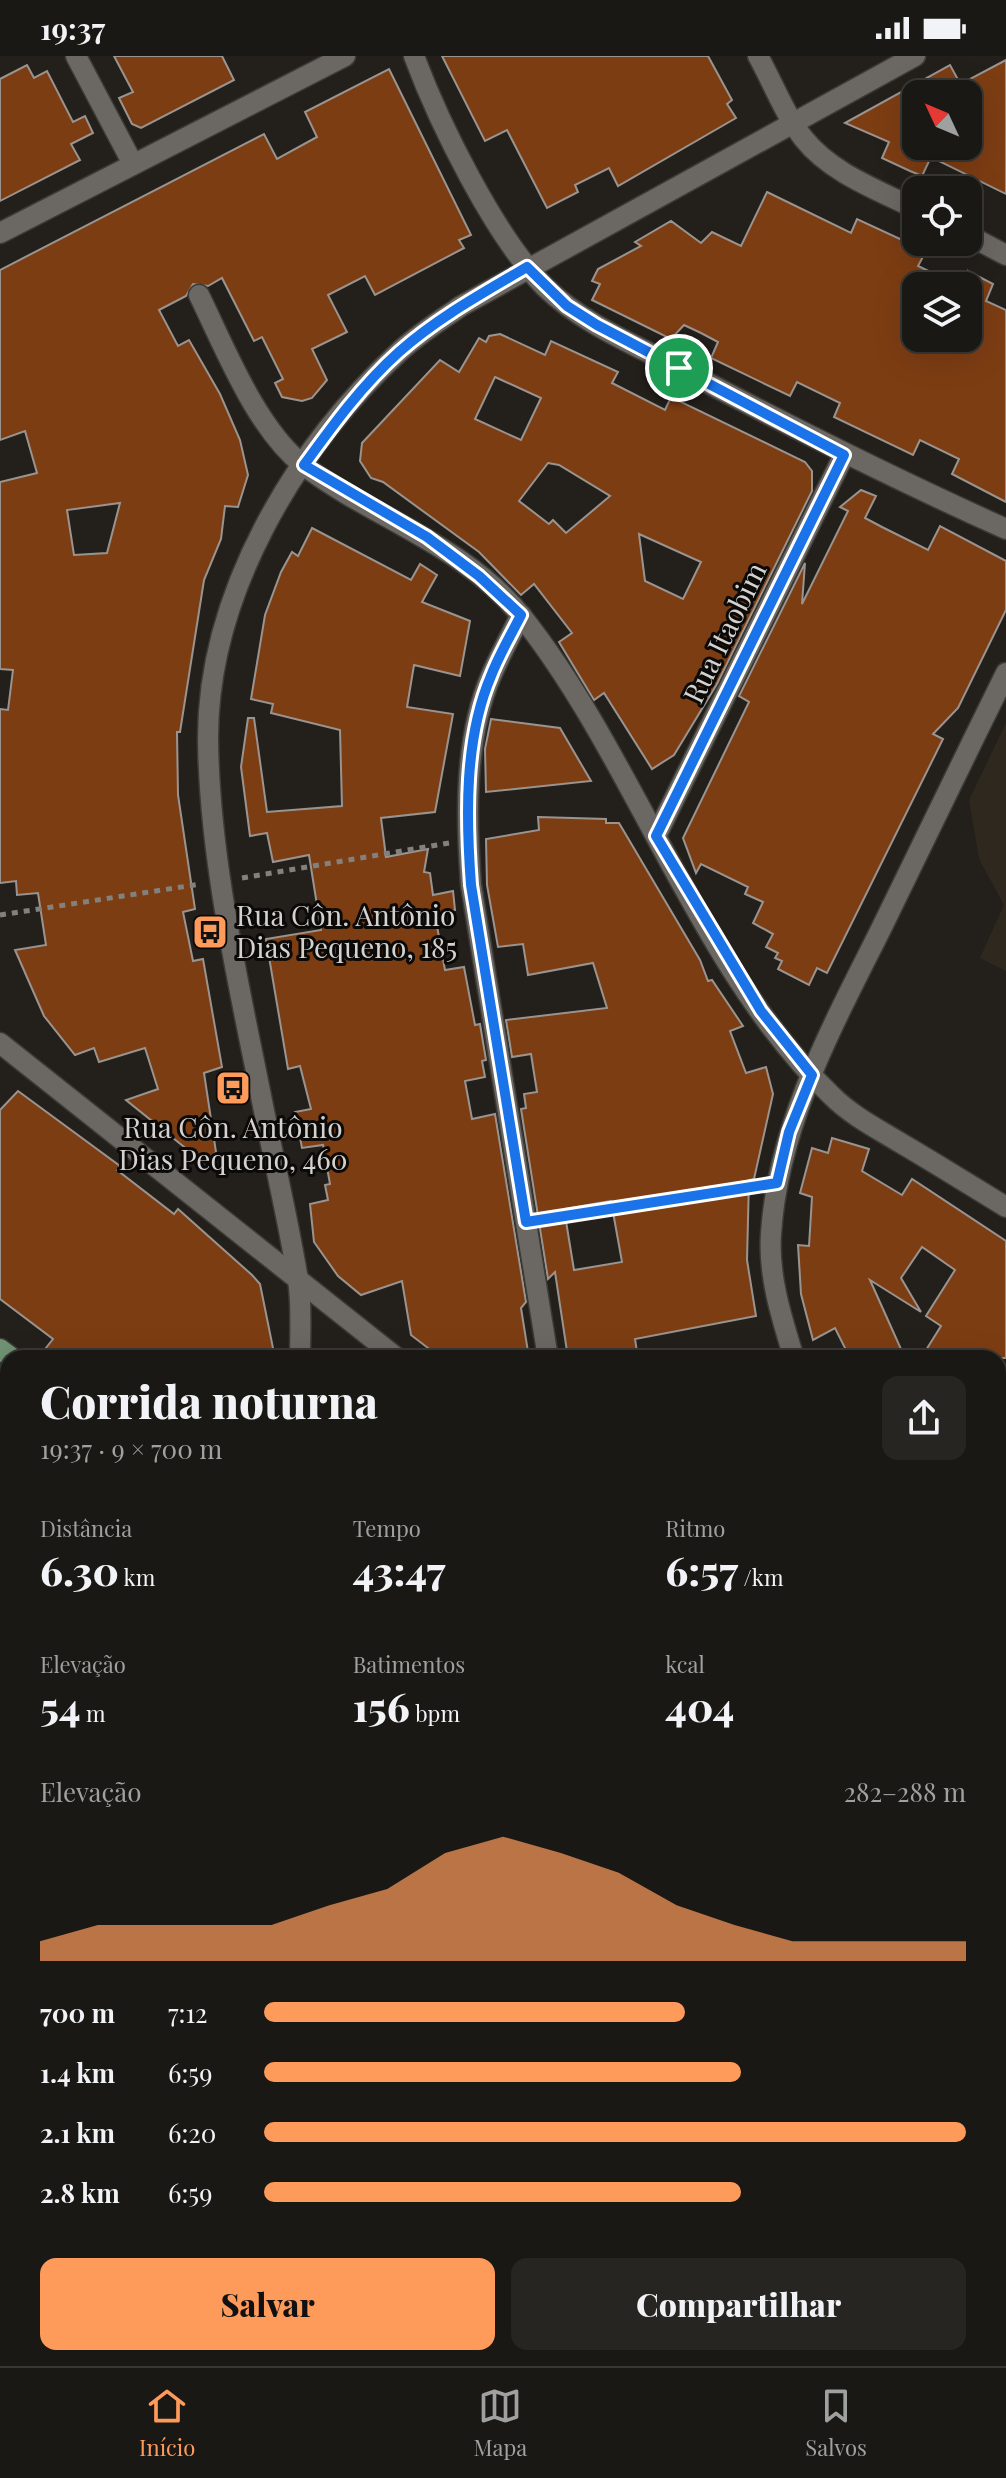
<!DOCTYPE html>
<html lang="pt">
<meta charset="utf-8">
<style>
body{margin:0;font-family:"Playfair Display",serif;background:#272522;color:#f1f3f6;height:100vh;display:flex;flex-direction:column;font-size:30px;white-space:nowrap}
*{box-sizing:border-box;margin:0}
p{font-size:26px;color:#9fa0a0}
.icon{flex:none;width:44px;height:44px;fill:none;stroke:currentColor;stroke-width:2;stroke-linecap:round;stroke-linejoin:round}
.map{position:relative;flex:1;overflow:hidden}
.drawer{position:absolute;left:0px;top:1294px;width:1006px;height:1016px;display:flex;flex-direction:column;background:#1a1815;border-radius:24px 24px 0 0;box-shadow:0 8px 32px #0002,0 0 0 2px #383734}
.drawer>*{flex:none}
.needle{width:52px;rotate:314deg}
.fabs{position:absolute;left:902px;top:24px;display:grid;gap:16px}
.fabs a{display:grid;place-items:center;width:80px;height:80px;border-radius:16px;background:#1a1815;box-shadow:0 8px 32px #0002,0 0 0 2px #383734;font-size:40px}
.pin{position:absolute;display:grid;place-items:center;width:68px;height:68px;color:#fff;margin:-34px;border:4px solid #fff;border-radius:50%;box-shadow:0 2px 8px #0007}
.round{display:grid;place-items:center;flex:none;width:84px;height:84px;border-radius:16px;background:#272522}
.overview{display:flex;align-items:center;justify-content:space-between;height:136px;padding:0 40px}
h1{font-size:44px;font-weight:800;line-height:60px}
.figures{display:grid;grid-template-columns:repeat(3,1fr);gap:12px;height:136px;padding:8px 40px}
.figures div{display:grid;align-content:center}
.figures b{font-size:40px;font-weight:800}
.figures small{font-size:22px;font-weight:400}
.figures p{font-size:22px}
.chart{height:224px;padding:16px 40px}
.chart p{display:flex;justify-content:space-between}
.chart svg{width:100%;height:144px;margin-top:8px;fill:#ff9b5a;opacity:.7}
.button{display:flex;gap:16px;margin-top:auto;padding:16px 40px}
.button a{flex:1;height:92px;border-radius:16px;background:#ff9b5a;color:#111;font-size:32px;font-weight:800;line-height:92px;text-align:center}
.button a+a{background:#272522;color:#f1f3f6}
ul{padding:0 40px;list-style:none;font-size:26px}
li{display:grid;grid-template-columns:128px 96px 1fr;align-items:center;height:60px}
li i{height:20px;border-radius:10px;background:#ff9b5a}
.status{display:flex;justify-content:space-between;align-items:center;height:56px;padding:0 40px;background:#1a1815;direction:ltr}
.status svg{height:22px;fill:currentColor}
.tabs{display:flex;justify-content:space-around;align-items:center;height:112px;border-top:2px solid #383734;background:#1a1815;font-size:22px;color:#9fa0a0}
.tabs a{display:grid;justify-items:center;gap:4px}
.tabs .selected{color:#ff9b5a}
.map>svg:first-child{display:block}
.built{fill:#2e281e}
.green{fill:#1b3c16}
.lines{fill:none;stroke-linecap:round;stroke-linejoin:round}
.stream{stroke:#0e4a6d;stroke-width:8}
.building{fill:#7d3d13;stroke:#9a9490;stroke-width:2;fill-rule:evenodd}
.minor-casing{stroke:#3c3a36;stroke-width:23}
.major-casing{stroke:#3c3a36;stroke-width:23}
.path{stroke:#83817e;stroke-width:5;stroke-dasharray:6 6;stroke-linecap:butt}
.minor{stroke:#6b6762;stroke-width:20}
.major{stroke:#709273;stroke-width:20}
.route-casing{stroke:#fff;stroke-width:16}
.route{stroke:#1a73e8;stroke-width:10}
.labels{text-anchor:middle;stroke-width:6;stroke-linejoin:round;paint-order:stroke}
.street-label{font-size:28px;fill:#d4d2cf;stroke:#0b0a08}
.poi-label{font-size:28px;fill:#d4d2cf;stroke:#0b0a08;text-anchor:start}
</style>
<div class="status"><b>19:37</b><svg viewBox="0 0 49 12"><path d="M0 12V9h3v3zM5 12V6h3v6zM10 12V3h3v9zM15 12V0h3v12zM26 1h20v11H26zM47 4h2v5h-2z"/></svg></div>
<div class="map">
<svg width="1006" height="2310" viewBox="0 0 1006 2310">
<rect width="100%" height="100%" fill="#23201c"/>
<path class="built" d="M1006,667V915L980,902L1004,849L979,803L969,744Z"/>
<path class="green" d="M998,2113L1006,2115V2243L998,2245Z"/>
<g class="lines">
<g class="stream">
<path d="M0,1362L8,1367"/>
<path d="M998,2059L1006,2061"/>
</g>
</g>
<g class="building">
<path d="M114,0H222L234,24L141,72L132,68L119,42L133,36Z"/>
<path d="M442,0H708L732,44L727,48L736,62L618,130L609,112L575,129L578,136L547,152L507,74L485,85Z"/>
<path d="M1006,4V138L931,101L922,120L910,115L882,102L889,86L845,67L950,9L966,38H916V90H968V24Z"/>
<path d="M27,9L34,22L47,15L73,66L85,60L93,77L71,88L80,104L0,145V23Z"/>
<path d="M389,13L471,179L459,184L464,192L375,239L365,220L328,239L347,276L312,293L327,324L312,342L302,345L282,341L275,327L283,323L262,281L254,285L222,222L208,230L193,228L186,240L159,254L178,290L189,284L220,338L240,384L248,419L238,451L225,450L221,483L204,524L180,676H177L178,739L195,853L183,856L193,905L203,903L222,1011L204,1017L216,1096L204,1107L126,1044L158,1033L145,992L99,1006L94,992L75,999L44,960L15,894L46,889L38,837L17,839L16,825L0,827V653L8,654L13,614L0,613V426L37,417L25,375L0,384V214L264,78L277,103L317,81L305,56ZM120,447L107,497L74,499L67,454Z"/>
<path d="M767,136L851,177L857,163L926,195L918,210L960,230H916V282H968V215L993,228L986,245L1006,254V446L952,418L959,403L920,384L913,399L834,361L840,347L797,326L790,340L711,302L718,286L701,277L684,269L671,283L592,244L600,228L592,225L598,213L641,190L635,186L671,165L701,187L712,176L741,190Z"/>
<path d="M500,278L545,299L551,285L618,316L612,327L665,354L671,341L805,406L812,415V435L717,628L674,699L652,713L604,637L594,644L559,586L572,577L534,528L521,539L479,496L383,426L371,422L360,405L362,387L440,304L459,316L479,282L486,286L489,280ZM495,321L541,342L521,384L475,363ZM548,407L559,409L610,440L566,477L553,464L549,468L519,445ZM639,478L701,506L683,543L645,525Z"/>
<path d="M861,434L876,440L865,462L882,471L928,494L940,470L1006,505V554L958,652L933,678L943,683L827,917L817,912L809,929L778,913L782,905L775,902L778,897L766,891L773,878L753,867L763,846L745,838L748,831L701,808L696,817L683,782L749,646L739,640L805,507L802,548L848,455L840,451Z"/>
<path d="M312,472L411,524L420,508L437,519L422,546L470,565L460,620L414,609L407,651L453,658L435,756L381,762L386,801L428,793L424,816L430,817L433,839L453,835L455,854L435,859L445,914L464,911L475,969L480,968L486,1004L482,1005L485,1021L465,1025L472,1063L495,1058L526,1246L521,1252L529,1302H441L411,1279L402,1225L361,1239L338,1220L314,1186L310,1148L328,1144L325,1129L330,1128L323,1089L302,1092L295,1056L311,1053L300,1010L288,1013L266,883L321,874L309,799L273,806L267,777L250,780L241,711L248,662H254L267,756L342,750L340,674L271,657L273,648L251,643L265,559L281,516L292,496L298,500Z"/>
<path d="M491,663L560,672L591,725L486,736L485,693Z"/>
<path d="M538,761L606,763V767H619L700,904L708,925L712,924L743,970L730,975L746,1017L766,1011L773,1038L754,1123L749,1124L747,1204L756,1260L635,1283L638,1302H568L555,1216L548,1223L521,1053L526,1052L524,1038L537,1036L531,998L512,1001L506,964L607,952L593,907L528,919L523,888L498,891L487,829L486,783L539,774ZM611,1145L622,1206L574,1214L564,1153Z"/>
<path d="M18,1035L120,1110L117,1114L174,1158L178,1153L252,1219L260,1228L275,1302H38L53,1283L0,1243V1054Z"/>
<path d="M832,1082L869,1093L862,1115L902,1139L912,1123L1006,1185V1302H921L941,1270L926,1260L955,1214L922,1191L901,1222L921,1256L870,1224L905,1302H850L835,1272L813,1284L801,1238L798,1189L809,1190L812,1141L800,1137L812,1092L828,1097Z"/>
</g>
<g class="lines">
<defs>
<g id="minor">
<path d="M76,0L133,108"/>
<path d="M414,0C439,67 495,181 545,231C584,269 638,290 685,315C791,371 897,424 1006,473"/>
<path d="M758,0C773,27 785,59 804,83C831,117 878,134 916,153"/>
<path d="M0,177L345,0"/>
<path d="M968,179L1006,199"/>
<path d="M199,239C225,292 256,372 303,409C374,463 466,489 523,562C637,706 699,913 832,1040C851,1059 876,1072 899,1086C935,1107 970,1129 1006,1151"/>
<path d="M521,559C511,579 500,599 491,620C464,683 466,762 471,829L548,1302"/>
<path d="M656,780L844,399"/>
<path d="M0,987L397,1302"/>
<path d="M300,1302C300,1276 302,1249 298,1224C288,1162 273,1101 261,1040C238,925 209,800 208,682C208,538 295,392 398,297C417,279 440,265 461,250L915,0"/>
<path d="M794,1302C782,1263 768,1220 771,1178C778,1068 833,969 881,873C923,787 964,702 1006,617"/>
<path d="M998,1460L1006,1464"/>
<path d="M0,1541L8,1539"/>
<path d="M998,1648L1006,1661"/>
<path d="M998,1724L1006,1728"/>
<path d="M998,1917L1006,1899"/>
<path d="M998,1988L1006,1992"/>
<path d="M998,2099L1006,2101"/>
<path d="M998,2278L1006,2275"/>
<path d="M586,2302L591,2310"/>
<path d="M883,2307L901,2302"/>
<path d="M256,2310V2302"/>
</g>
<g id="major">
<path d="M0,1293L12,1302"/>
<path d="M0,2007L8,2003"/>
<path d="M0,2082L8,2076"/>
<path d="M0,2164L4,2310"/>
</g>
</defs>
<use href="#minor" class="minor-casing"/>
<use href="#major" class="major-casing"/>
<g class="path">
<path d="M242,822L449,787"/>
<path d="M0,859L201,828"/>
<path d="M547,1163L754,1131"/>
</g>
<use href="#minor" class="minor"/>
<use href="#major" class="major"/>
</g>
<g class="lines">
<defs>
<path id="route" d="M527,211L567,250L597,269L844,399L656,780L761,955L812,1019L789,1076L777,1127L526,1166L471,829C466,762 464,683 491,620C499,599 511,579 521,559L479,520L427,481L304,409C333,369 362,329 399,296C437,262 483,237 527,211Z"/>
</defs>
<use href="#route" class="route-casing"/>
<use href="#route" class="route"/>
</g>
<defs>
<symbol id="bus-square" viewBox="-11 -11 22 22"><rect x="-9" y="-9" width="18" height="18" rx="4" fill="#ff9b5a" stroke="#0b0a08"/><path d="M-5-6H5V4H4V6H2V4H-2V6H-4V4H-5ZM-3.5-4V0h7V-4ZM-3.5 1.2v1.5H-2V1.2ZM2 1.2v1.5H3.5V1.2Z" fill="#111"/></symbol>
</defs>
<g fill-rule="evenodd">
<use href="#bus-square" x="190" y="856" width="40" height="40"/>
<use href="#bus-square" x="213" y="1012" width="40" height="40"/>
</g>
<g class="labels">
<g class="street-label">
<text transform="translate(725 577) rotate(-64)" y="10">Rua Itaobim</text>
</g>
<g class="poi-label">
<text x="236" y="870">Rua Côn. Antônio<tspan x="236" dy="32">Dias Pequeno, 185</tspan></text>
<text x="233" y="1082" text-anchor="middle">Rua Côn. Antônio<tspan x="233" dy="32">Dias Pequeno, 460</tspan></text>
</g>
</g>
</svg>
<div class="fabs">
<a><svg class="needle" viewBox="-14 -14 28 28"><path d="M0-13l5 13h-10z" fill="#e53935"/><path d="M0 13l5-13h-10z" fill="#9fa0a0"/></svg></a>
<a><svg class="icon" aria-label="locate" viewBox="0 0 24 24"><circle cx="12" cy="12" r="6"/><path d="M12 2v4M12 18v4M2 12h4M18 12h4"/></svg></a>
<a><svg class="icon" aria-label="layers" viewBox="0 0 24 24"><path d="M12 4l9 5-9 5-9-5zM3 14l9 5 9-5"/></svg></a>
</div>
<div class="pin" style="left:679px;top:312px;background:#1e9e55"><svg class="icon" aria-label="arrive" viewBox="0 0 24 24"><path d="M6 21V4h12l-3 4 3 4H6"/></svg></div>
<section class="drawer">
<div class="overview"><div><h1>Corrida noturna</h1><p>19:37 · 9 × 700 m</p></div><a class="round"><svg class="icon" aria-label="share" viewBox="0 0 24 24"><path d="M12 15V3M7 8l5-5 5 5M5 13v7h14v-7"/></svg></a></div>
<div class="figures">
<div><p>Distância</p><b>6.30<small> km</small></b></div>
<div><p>Tempo</p><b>43:47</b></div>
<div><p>Ritmo</p><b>6:57<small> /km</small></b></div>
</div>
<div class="figures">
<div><p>Elevação</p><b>54<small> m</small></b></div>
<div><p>Batimentos</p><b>156<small> bpm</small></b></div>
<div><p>kcal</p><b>404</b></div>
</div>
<div class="chart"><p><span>Elevação</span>282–288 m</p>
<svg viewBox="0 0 160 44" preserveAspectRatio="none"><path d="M0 44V38L10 33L20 33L30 33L40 33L50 27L60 22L70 11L80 6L90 11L100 17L110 27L120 33L130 38L140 38L150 38L160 38V44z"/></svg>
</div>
<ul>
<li><b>700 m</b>7:12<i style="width:60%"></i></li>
<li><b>1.4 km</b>6:59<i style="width:68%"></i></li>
<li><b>2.1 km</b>6:20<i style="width:100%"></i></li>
<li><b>2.8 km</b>6:59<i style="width:68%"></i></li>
</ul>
<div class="button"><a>Salvar</a><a>Compartilhar</a></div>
</section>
</div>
<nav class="tabs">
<a class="selected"><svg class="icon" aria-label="home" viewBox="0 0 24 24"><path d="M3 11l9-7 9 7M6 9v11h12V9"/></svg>Início</a>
<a><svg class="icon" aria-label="map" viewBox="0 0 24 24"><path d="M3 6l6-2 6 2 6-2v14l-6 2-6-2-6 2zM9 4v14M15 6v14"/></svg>Mapa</a>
<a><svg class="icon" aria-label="saved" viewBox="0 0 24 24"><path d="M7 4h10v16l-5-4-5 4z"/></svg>Salvos</a>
</nav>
